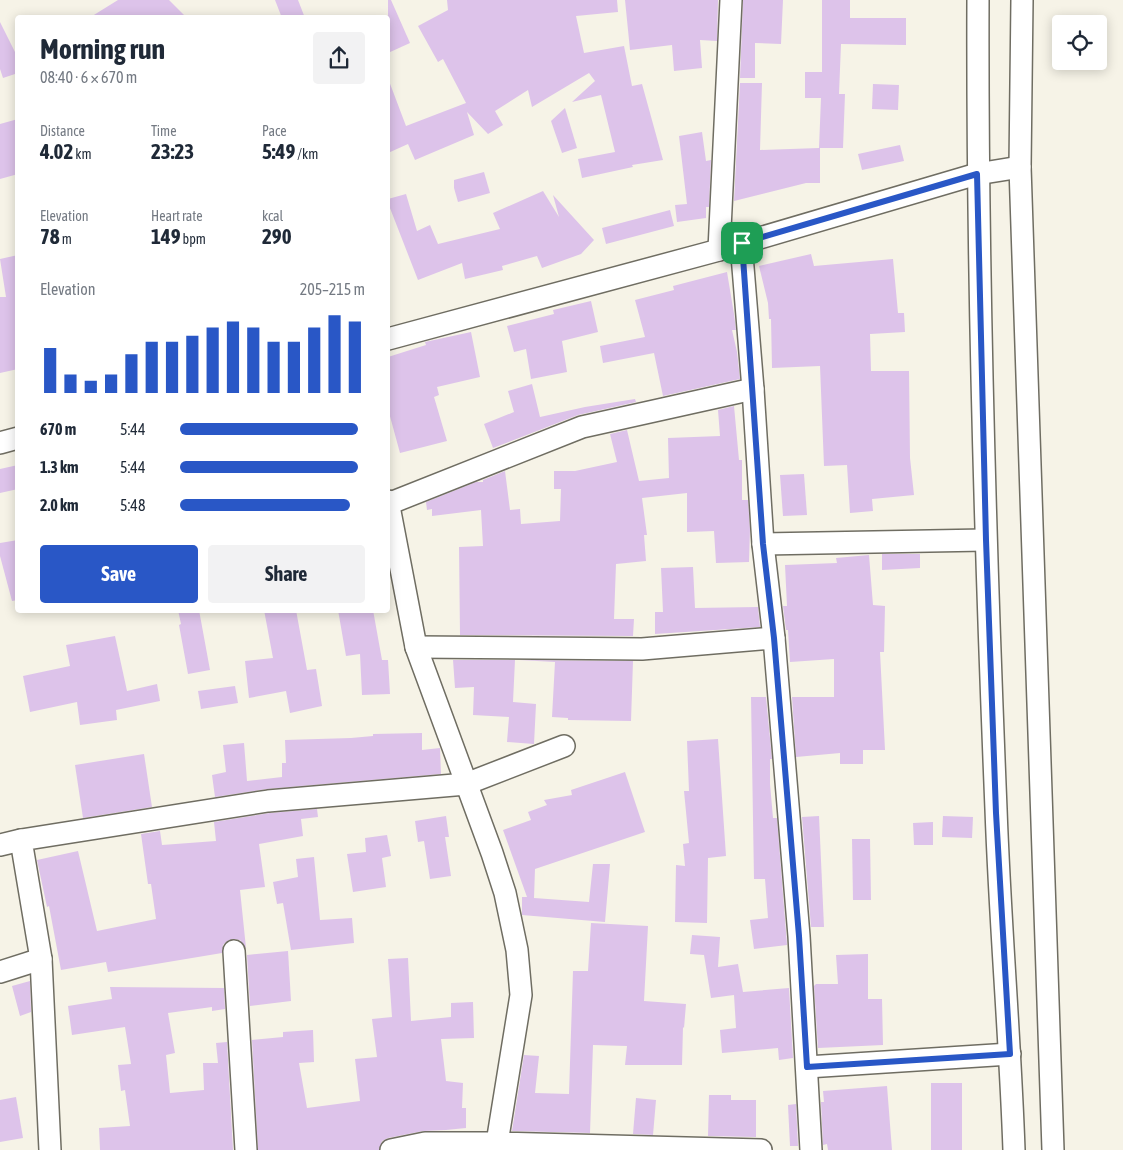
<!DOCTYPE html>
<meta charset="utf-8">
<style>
body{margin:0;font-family:"Asap Condensed",sans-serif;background:#f2f2f3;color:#1f2937;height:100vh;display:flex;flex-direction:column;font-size:19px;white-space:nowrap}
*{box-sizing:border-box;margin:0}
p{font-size:16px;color:#747a83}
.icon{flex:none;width:28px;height:28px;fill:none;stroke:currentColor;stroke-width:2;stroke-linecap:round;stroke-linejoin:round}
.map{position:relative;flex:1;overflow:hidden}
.sheet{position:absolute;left:15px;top:15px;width:375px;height:598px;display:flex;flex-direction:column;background:#fff;border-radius:5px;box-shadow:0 2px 12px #0003}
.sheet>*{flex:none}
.tools{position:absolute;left:1052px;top:15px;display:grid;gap:10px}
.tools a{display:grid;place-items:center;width:55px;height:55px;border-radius:5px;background:#fff;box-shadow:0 2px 12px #0003;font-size:25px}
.pin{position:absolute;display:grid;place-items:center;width:42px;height:42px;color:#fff;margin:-21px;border-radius:10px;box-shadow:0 2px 8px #0006}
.round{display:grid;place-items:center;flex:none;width:52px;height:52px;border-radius:5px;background:#f2f2f3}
.summary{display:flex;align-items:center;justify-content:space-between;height:85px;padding:0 25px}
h1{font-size:28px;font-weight:700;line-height:38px}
.figures{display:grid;grid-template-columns:repeat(3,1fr);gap:8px;height:85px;padding:5px 25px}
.figures div{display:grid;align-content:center}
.figures b{font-size:21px;font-weight:700}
.figures small{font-size:14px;font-weight:400}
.figures p{font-size:14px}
.chart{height:140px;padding:10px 25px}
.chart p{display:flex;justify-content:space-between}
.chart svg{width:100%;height:90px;margin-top:5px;stroke:#2957c6;stroke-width:6}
.action{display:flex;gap:10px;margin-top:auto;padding:10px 25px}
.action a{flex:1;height:58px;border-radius:5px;background:#2957c6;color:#fff;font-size:20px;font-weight:700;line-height:58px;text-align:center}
.action a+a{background:#f2f2f3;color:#1f2937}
ul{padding:0 25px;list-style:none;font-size:16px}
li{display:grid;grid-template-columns:80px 60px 1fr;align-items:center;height:38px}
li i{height:12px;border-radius:6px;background:#2957c6}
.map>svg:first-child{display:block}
.building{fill:#ddc3ea}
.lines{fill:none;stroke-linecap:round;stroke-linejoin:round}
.minor-casing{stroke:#6f6d62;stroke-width:24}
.minor{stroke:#fff;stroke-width:21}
.route-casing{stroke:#fff;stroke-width:10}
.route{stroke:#2957c6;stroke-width:6}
</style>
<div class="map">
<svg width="1123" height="1150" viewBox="0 0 1123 1150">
<rect width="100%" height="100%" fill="#f6f3e7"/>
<g class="building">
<path d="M118,0H169L187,18H89Z"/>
<path d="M275,0H298L305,18H282Z"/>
<path d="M388,0H391L410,43L388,53Z"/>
<path d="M447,0H617L618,12L576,16L584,53L624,46L632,86L642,84L663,160L632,165L633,167L582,178L578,159L615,152L601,95L572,102L595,81L589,73L532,107L528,90L495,111L503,125L488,134L467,112L474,135L415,160L408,144L388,153V82L389,81L406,126L466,103L443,59L438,62L418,26L448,10Z"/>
<path d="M625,0H718L717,41L700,40L702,68L674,71L672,45L630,50Z"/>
<path d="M743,0H783L781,44L755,43V78H740Z"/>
<path d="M822,0H850V18H906V45L841,44L839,94H845L843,148H820V183H806L734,201L740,83H762L760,150L819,148L821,98H805V72H822Z"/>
<path d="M0,22L18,58V73L3,78L0,69Z"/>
<path d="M873,84L899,85L898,110L872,109Z"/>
<path d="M565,108L577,148L562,153L551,121Z"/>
<path d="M18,119V174L0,179V124Z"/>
<path d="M702,132L706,161L711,160L709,207H706V218L677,222L675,205L687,204L679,136Z"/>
<path d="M900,145L904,161L862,170L858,154Z"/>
<path d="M484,172L490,193L458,202L454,188V180Z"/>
<path d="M543,191L559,217L553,195L594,240L581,254L542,268L537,256L502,266L503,270L465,279L462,263L418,280L388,203V199L406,194L417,231L430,225L438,244L500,229L493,213Z"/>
<path d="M670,210L674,226L606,244L602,228Z"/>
<path d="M811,254L814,266L893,259L898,313H904L905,332L870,334L871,371H909L910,458L914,495L872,499L873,511L850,513L847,465L824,466L820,366L772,368L771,319H769L768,303L759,266Z"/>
<path d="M18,255V369L0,373V297H6L0,259Z"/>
<path d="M727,272L734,314L736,330H732L737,352L740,379L663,396L654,353L603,363L600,346L645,337L635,300L674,290L673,286Z"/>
<path d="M591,301L598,332L562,341L567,372L531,379L526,349L514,352L507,326L554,314L553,310Z"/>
<path d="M471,332L480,377L437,387L439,395L434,397L447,441L400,453L388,409V357L426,345L425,342Z"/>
<path d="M532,384L540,417L585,407L635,399L636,402L578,415L493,448L484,424L514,412L508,391Z"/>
<path d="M734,406L739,460H742V500H748L750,529L749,562L716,563L714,531L687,532V493L642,498L647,535H644L646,561L616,564L614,619H634L633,636L460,635L459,547L483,546L481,510L432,516V509L427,510L426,502L476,482H483V480L505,471L510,510L520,509L521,524L560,521L561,489H554V471H575L617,462L610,434L627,430L639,481L669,478L668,438L720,436L718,410Z"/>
<path d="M18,465V489L0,493V469Z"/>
<path d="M804,474L807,515L783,516L780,475Z"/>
<path d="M18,540V600L12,601L0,556V543Z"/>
<path d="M882,554H920V568L882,570Z"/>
<path d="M869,555L873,605L885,606L884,652H880L885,750H863V764H840V753L796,757L792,697H834V659L790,662L788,630H786L783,606H787L785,565L837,563L836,558Z"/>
<path d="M693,567L695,608L758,607L760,627L655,634V612H663L661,568Z"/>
<path d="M178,610H199L210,670L188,674L179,625L181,624Z"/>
<path d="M264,610H296L307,670L316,669L322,706L290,713L286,691L249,698L245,661L273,658Z"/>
<path d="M338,610H373L382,660H388L390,694L362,695L360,654L346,656Z"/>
<path d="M115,636L127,691L157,684L160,701L116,710L117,720L80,725L77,702L30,712L23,676L70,666L66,645Z"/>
<path d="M453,660H515L513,702L536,704L534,744L507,742L509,717L473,715L474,687L455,688Z"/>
<path d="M519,660L633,661L631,721L568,720V718L552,717L555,662Z"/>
<path d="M235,686L238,703L201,709L198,691Z"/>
<path d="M751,697H766L772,759H770V784L773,818H777L787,945L754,949L750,920L768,918L765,879H754Z"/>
<path d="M422,733V750L440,748L441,774L267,789L215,797L212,775L226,772L223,745L244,743L247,781L282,777V763H286L285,740L351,738L373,736V734Z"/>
<path d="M718,739L726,856L708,858L707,923L675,922L676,865L685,866L683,844L689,843L684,791H689L687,741Z"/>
<path d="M144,754L152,807L83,818L75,765Z"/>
<path d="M625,772L645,832L535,869L534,898L589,902L593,864H610L605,922L522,915V897H527L503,830L531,820L528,812L547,805L544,800L572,795L571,790Z"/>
<path d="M317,809L318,817L301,819L303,836L259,844L265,887L240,890L246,948L240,940L233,939L227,941L223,945L222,953L108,972L106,962L61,970L49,906L47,907L37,860L78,851L97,931L156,919L151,884H148L141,834L160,831L162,845L216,841L214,822L270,813Z"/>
<path d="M446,816L449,837H445L451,876L430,879L424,841L418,842L415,821Z"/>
<path d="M819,816L824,927H811L802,817Z"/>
<path d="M943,816L973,817L972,838L942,837Z"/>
<path d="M933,822V845H914L913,823Z"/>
<path d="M387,835L391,856L382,858L386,887L353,892L347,854L366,852L365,838Z"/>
<path d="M852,839H870L871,900H853Z"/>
<path d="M314,857L320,920L352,918L354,943L291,950L283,903L277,904L273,882L298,877L296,859Z"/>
<path d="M591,923L648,926L644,1001L686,1004L684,1028L683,1027L682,1065H625L627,1046L593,1045L590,1133L512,1131L524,1055L539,1056L535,1093L569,1094L573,971H588Z"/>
<path d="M692,935L720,937L718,967L738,964L743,992L789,988L793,1058L779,1060L778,1048L722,1053L720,1030L736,1028L734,995L711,998L704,955L690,954Z"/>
<path d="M288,951L291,1001L250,1006L247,955Z"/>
<path d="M868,954V999H882L883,1045L818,1048L814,986L816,984H838L836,955Z"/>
<path d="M408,958L411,1021L451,1017V1003L473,1002L474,1038L441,1039L446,1081L463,1083L462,1108H466V1128L446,1130L423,1131L388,1138L382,1141L379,1150H258L252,1040L283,1037V1032L313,1030L314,1062L299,1063L307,1108L360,1101L355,1059L377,1057L372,1019L392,1017L388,959Z"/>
<path d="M30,981L31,1012L20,1016L12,986Z"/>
<path d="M110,987L224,988L225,1009L212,1011V1007L168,1013L175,1053L166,1055L170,1093L204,1090L203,1063H218L216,1043L227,1042L233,1150H100L99,1128L130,1126L125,1090L121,1091L118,1065L131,1064L125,1027L72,1035L68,1006L112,999Z"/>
<rect x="931" y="1083" width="31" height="67"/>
<path d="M887,1086L892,1150H828L827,1144L823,1145L821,1102H824L823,1091Z"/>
<path d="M709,1095H731V1100H756V1137L708,1136Z"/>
<path d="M16,1097L23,1138L0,1142V1100Z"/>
<path d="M636,1098L656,1100L653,1135L633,1134Z"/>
<path d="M796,1104L798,1146H790L788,1105Z"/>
</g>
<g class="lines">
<defs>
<g id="minor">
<path d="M978,0C977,270 985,540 996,809C1000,923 1010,1036 1014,1150"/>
<path d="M1022,0L1020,167L1053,1150"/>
<path d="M741,243L753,389L763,544L774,638L799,936L811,1150"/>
<path d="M719,250L731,0"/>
<path d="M388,339L719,250L977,174L1020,167"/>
<path d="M0,443L18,438"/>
<path d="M388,501L416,647L492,853L505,893L517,950L521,995L497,1143L761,1150"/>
<path d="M388,504L582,427L753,389"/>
<path d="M763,544L985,540"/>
<path d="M416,647L642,649L774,638"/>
<path d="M0,845L21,840"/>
<path d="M234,951L246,1150"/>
<path d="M0,972L41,959"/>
<path d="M807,1067L1010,1054"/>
<path d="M50,1150L41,959L21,840L268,801L466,784L564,746"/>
<path d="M391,1150L425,1143H497L498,1150"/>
</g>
</defs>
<use href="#minor" class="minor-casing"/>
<use href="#minor" class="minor"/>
</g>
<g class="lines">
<defs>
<path id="route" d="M977,174L986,540L996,813L1010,1054L807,1067L799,936L774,638L763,544L742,243Z"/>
</defs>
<use href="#route" class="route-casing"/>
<use href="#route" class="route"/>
</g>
</svg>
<div class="tools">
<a><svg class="icon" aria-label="locate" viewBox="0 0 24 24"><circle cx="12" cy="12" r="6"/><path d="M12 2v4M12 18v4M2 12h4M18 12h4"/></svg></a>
</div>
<div class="pin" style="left:742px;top:243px;background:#1e9e55"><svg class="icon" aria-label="arrive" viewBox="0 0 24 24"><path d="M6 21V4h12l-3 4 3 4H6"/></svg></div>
<section class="sheet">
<div class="summary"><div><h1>Morning run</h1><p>08:40 · 6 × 670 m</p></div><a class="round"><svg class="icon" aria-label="share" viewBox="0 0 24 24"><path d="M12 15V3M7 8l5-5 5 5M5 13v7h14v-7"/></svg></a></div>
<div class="figures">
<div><p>Distance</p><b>4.02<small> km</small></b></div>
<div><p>Time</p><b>23:23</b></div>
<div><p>Pace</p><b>5:49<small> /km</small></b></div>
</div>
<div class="figures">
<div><p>Elevation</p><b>78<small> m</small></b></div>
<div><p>Heart rate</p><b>149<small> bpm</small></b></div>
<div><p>kcal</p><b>290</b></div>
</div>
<div class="chart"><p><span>Elevation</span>205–215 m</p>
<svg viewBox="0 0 160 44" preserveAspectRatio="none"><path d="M5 44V22M15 44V35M25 44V38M35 44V35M45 44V25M55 44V19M65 44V19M75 44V16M85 44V12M95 44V9M105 44V12M115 44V19M125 44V19M135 44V12M145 44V6M155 44V9"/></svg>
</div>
<ul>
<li><b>670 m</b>5:44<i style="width:96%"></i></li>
<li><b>1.3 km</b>5:44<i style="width:96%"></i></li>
<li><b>2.0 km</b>5:48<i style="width:92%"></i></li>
</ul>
<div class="action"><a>Save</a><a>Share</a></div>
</section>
</div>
